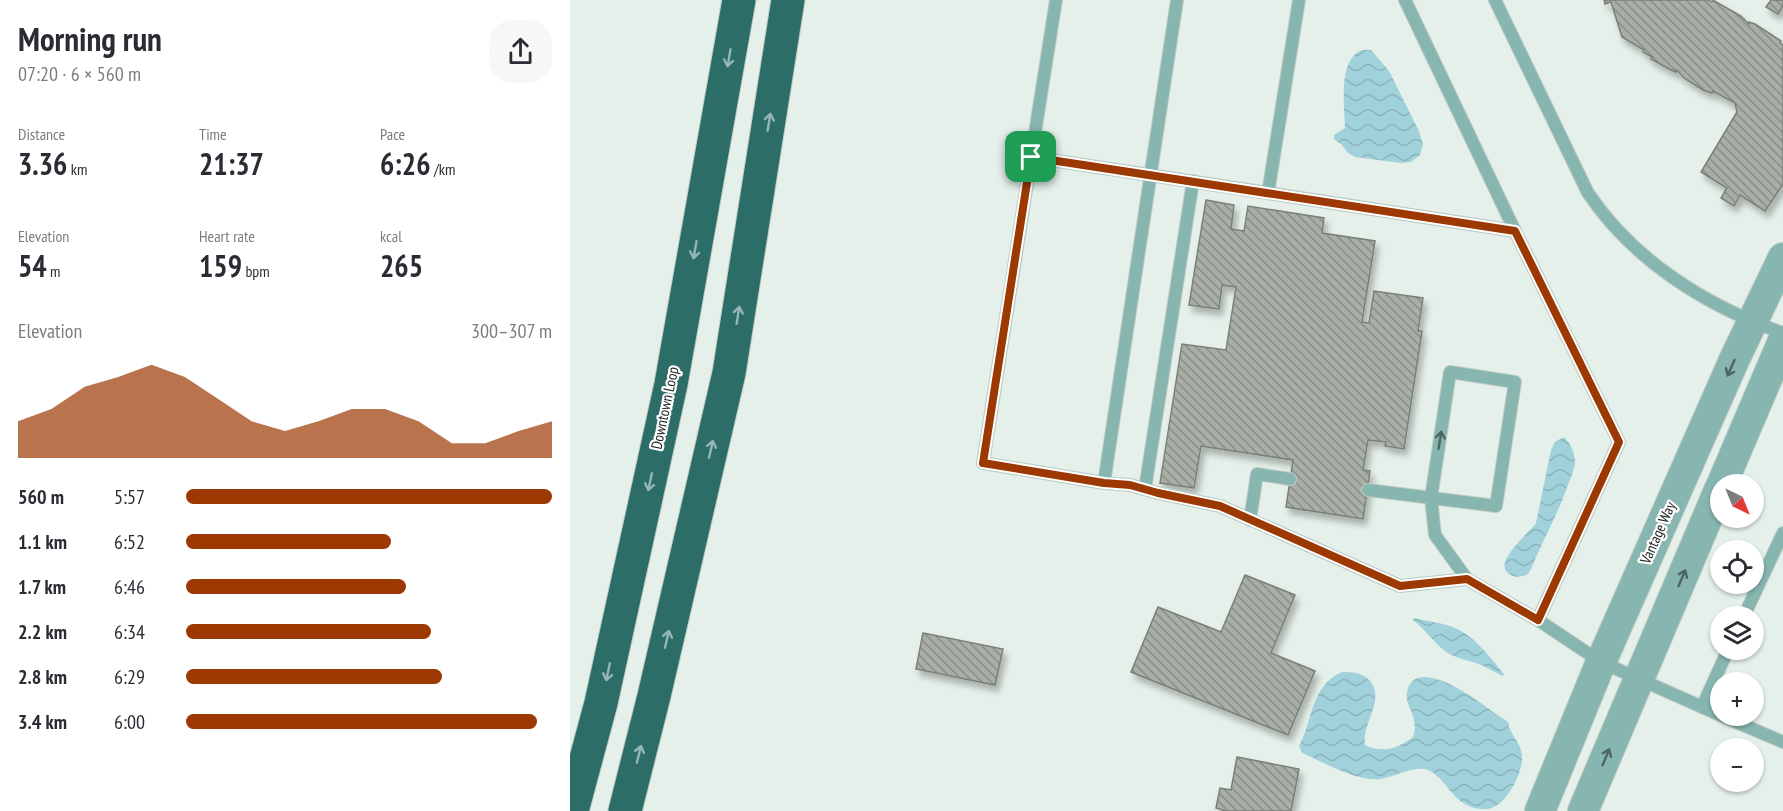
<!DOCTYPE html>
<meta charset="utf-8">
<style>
body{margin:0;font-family:"PT Sans Narrow",sans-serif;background:#f7f7f7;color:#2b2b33;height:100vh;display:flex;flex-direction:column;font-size:22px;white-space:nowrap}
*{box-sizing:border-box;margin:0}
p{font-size:20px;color:#7c7c81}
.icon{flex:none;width:33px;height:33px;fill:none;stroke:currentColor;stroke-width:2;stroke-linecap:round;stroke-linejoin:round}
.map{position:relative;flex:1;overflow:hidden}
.panel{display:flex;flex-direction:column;background:#fff;width:570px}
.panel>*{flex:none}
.needle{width:39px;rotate:137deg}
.controls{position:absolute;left:1140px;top:474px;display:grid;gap:12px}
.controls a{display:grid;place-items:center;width:54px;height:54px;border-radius:50%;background:#fff;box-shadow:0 2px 4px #0004;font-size:30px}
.pin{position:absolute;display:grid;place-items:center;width:51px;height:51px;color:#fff;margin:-26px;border-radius:12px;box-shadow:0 3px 9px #0006}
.round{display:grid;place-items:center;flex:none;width:63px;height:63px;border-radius:24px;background:#f7f7f7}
.overview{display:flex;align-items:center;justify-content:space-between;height:102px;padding:0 18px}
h1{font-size:33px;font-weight:700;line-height:45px}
.stats{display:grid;grid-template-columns:repeat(3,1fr);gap:9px;height:102px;padding:6px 18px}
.stats div{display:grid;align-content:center}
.stats b{font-size:30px;font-weight:700}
.stats small{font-size:16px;font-weight:400}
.stats p{font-size:16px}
.chart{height:168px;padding:12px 18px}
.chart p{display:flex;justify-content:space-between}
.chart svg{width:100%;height:108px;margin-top:6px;fill:#9c3802;opacity:.7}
ul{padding:0 18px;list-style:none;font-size:20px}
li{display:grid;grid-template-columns:96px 72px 1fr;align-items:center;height:45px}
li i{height:15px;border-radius:8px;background:#9c3802}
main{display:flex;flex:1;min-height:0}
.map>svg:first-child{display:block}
.water{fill:url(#water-waves)}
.building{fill:url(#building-back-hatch);stroke:#7a8078;stroke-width:1.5;filter:url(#shadow)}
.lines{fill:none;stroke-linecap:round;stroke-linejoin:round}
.service-casing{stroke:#c1cbc5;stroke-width:14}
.tertiary-casing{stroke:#c1cbc5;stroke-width:32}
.motorway-casing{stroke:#c1cbc5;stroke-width:35}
.service{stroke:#87b6b0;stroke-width:12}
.tertiary{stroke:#87b6b0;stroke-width:30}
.motorway{stroke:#2c6e67;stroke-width:33}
.oneway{stroke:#96b6b3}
.oneway2{stroke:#4d6560}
.route-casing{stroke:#fff;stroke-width:12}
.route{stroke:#9c3802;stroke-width:8}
.labels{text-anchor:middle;stroke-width:4.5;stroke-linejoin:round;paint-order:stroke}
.street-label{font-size:15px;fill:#1d221f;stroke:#fff}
</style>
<main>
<section class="panel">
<div class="overview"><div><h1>Morning run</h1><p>07:20 · 6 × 560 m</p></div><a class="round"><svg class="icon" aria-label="share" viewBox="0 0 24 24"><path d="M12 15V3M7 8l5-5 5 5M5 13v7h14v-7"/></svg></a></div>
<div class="stats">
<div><p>Distance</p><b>3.36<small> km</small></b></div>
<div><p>Time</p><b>21:37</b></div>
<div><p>Pace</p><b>6:26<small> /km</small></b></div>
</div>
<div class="stats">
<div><p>Elevation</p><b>54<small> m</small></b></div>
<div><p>Heart rate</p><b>159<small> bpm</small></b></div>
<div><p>kcal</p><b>265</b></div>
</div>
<div class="chart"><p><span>Elevation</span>300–307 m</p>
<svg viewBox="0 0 160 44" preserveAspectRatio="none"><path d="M0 44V29L10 24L20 15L30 11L40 6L50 11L60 20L70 29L80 33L90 29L100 24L110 24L120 29L130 38L140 38L150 33L160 29V44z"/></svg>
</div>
<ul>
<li><b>560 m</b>5:57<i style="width:100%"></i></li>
<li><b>1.1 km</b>6:52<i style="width:56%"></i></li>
<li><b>1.7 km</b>6:46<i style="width:60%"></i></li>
<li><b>2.2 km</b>6:34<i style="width:67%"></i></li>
<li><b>2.8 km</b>6:29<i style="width:70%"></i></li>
<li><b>3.4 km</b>6:00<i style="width:96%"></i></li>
</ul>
</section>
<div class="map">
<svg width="1213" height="811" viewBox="0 0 1213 811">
<defs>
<pattern id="water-waves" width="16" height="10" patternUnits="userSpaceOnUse" patternTransform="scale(1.5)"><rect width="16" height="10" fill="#a1d2db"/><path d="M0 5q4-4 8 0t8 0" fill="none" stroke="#8ab4bc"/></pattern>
<pattern id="building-back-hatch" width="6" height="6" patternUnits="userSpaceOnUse" patternTransform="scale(1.5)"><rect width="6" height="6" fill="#a9afa7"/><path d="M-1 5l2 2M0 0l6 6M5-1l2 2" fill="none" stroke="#898e87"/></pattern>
<filter id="shadow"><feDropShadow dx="3.5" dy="6" stdDeviation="3" flood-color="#0004"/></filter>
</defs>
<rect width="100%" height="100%" fill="#e5f0ea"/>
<g class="water">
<path d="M792,50H801L819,71L848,129L853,144L850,155L841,162L831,163L785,157L778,153L772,145L764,139V135L775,128C775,106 767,60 792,50Z"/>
<path d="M994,437C1001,444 1005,453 1005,463C1004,472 999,482 996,490C986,518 972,542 961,569L957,575C952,576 947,578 943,576C916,566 962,531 966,523L981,450L985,442Z"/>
<path d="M844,618C855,621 866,622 877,625C903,633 918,655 934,674L933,676C925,673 919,668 911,665C899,660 886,659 875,651C863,642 855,629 843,620Z"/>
<path d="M772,672C783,672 791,672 799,680C817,699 791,724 795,745C812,754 829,748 843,737C850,717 834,707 837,692C845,653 909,701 923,712C928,716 933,718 938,722C940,735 951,743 952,755C954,771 937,804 921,808C914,811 901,808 895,804C880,796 870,771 854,769C842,767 823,777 810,779C787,782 753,762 732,753L729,746C743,720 741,685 772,672Z"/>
</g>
<g class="building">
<path d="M1034,0H1139L1142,2L1143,0L1171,16L1179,24V22L1185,24L1211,41L1210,43L1213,45V184L1195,211L1170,195L1164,206L1151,198L1157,188L1131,172L1167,112L1165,103L1143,91L1142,93L1133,90L1114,78L1107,70L1106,72L1101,70L1081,59L1082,57L1073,52L1074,50L1052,37L1041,2L1035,4Z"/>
<path d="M1201,0H1213V6L1208,14L1196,7Z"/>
<path d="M636,200L664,205L661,229L674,231L678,206L754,218L752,233L805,241L792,322L799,323L804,291L853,298L848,331H852L834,449L815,446L816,442L798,440L793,470L800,471L793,519L716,507L723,460L631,446L624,488L590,483L612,344L656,350L666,287L652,285L649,309L619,305Z"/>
<path d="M675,575L725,595L701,653L745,671L718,735L561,672L588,607L651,632Z"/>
<path d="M353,633L433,649L425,685L346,669Z"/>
<path d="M667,757L729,769L721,811H656L646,808L650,788L661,790Z"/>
</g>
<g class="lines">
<defs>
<g id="service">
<path d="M486,0L413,463L534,483L560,485L588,493L650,506L830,586L897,579L968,620L1031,662L1150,715"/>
<path d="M729,0L698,193L945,231L1049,442L968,620"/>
<path d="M835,0L945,231"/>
<path d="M925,0L1018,193C1064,261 1136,306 1213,333"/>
<path d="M461,157L698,193"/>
<path d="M534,483L607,0"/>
<path d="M575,489L623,181"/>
<path d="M798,490L926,506L945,382L880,372L861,498L865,535L897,579"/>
<path d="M680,520L687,474L720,479"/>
<path d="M1174,616L1213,533"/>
<path d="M1132,707L1158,650"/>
<path d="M1152,716L1213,742"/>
</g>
<g id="tertiary">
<path d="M1152,484L1213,341"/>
<path d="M970,811L1031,662L1165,358L1213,258"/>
<path d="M1013,811L1150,488"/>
</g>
<g id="motorway">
<path d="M2,811L31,703L101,384L169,0"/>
<path d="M55,811L84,696L159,373L218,0"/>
</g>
</defs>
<use href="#service" class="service-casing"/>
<use href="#tertiary" class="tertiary-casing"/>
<use href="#motorway" class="motorway-casing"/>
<use href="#service" class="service"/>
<use href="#tertiary" class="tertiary"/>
<use href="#motorway" class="motorway"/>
</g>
<defs><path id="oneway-shaft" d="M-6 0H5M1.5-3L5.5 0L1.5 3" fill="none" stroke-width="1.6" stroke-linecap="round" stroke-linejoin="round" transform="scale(1.5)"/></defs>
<g class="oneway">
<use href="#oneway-shaft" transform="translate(159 58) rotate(100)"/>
<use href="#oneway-shaft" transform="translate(199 122) rotate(-81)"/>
<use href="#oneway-shaft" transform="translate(125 250) rotate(100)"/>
<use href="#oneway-shaft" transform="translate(168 315) rotate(-81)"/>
<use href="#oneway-shaft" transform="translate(141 449) rotate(-77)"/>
<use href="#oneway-shaft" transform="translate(80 482) rotate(102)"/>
<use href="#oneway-shaft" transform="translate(97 639) rotate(-77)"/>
<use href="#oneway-shaft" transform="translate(38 672) rotate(102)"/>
<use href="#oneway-shaft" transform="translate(69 754) rotate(-76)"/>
</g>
<g class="oneway2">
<use href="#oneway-shaft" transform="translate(1161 368) rotate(114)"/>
<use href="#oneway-shaft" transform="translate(870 440) rotate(-81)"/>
<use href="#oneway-shaft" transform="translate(1112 578) rotate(-67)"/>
<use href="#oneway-shaft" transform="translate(1036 757) rotate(-67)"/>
</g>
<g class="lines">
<defs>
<path id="route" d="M461,157L945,231L1049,442L968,620L897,579L830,586L650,506L588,493L560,485L534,483L413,463Z"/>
</defs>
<use href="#route" class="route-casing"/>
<use href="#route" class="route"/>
</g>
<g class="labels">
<g class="street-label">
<text transform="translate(95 408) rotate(-78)" y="5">Downtown Loop</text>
<text transform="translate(1088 533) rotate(-66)" y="5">Vantage Way</text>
</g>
</g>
</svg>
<div class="controls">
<a><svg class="needle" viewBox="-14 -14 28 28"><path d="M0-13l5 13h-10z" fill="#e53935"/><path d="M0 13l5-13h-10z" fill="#7c7c81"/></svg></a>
<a><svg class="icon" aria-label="locate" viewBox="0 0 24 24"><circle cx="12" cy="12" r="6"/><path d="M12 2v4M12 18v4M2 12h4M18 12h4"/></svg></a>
<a><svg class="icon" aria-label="layers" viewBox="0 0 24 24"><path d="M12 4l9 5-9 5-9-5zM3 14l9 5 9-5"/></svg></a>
<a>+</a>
<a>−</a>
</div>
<div class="pin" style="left:461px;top:157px;background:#1e9e55"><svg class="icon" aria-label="arrive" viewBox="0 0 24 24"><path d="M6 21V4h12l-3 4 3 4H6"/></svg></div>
</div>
</main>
